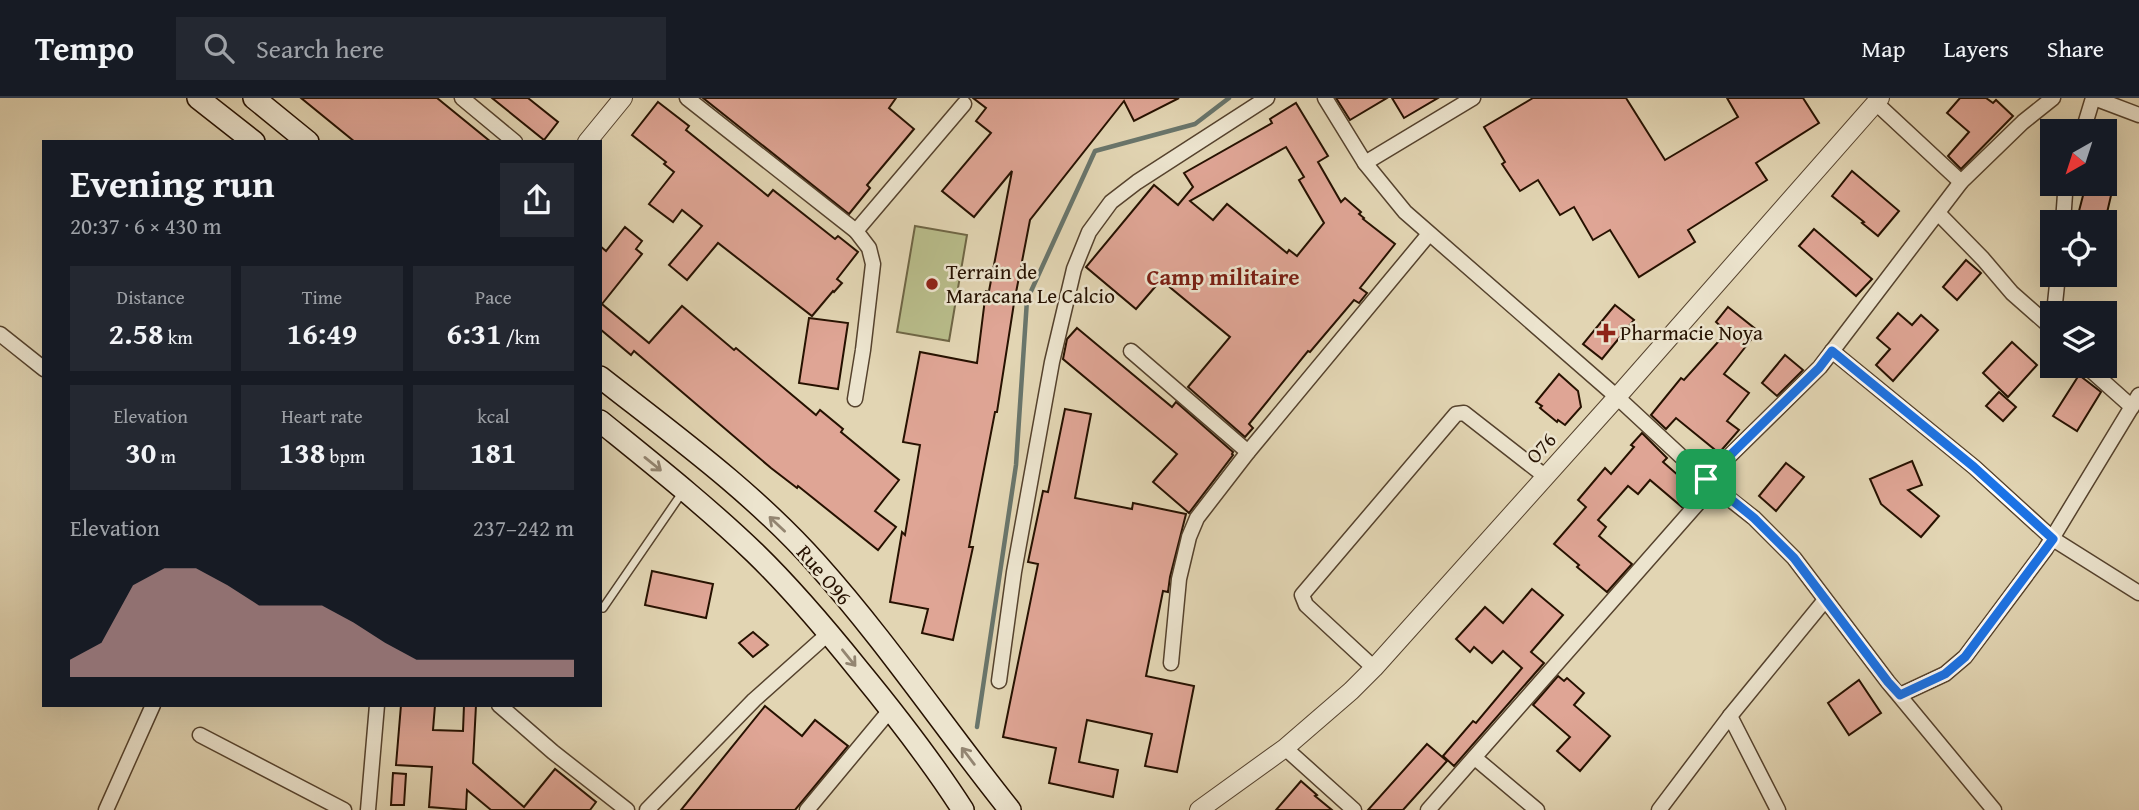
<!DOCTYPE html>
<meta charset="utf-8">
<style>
body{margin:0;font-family:"Gentium Book Plus",serif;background:#242831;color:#f1f3f6;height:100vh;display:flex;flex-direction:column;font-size:26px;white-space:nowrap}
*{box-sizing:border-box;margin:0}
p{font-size:23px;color:#9ea1a6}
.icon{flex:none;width:38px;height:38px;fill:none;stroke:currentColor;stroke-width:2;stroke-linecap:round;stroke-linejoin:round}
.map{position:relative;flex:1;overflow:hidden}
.panel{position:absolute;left:42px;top:42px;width:560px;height:567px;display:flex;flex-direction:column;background:#171b24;border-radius:0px;box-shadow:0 7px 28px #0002}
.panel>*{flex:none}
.needle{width:46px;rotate:219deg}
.buttons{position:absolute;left:2040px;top:21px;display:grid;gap:14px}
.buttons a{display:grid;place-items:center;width:77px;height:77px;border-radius:0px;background:#171b24;box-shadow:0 7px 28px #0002;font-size:35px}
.pin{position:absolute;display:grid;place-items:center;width:60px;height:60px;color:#fff;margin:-30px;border-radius:14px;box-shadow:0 4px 10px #0006}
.round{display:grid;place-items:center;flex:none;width:74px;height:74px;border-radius:0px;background:#242831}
.headline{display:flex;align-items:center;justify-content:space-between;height:119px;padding:0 28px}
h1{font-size:38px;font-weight:700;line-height:52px}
.figures{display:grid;grid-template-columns:repeat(3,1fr);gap:10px;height:119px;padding:7px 28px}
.figures div{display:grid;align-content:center;border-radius:0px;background:#242831;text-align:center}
.figures b{font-size:30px;font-weight:700}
.figures small{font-size:19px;font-weight:400}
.figures p{font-size:19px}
.chart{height:196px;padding:14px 28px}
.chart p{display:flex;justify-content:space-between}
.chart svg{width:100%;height:126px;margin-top:7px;fill:#c59692;opacity:.7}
header{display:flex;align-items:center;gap:42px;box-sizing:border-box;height:98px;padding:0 35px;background:#171b24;border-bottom:2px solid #363941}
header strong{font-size:33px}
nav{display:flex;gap:38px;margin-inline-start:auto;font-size:24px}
.search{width:490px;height:63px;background:#242831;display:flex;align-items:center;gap:18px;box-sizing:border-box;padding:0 24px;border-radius:0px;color:#9ea1a6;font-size:26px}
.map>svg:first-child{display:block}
.green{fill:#b8bc8a;stroke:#6f6645;stroke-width:2}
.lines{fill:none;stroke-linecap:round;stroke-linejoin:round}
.stream{stroke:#69756b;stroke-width:4.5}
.building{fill:#dfa595;stroke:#261100;stroke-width:2;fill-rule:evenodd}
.service-casing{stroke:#55422d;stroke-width:10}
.minor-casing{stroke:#55422d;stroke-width:17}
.tertiary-casing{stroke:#55422d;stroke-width:20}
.secondary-casing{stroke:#261100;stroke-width:24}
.service{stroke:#ece4ce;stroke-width:7}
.minor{stroke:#ece4ce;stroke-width:14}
.tertiary{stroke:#ece4ce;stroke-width:18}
.secondary{stroke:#ece4ce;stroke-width:21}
.oneway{stroke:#938571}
.route-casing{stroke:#fff;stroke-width:14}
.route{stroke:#1a73e8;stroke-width:9}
.poi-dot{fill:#8f2418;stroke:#ece4ce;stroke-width:2.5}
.labels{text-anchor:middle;stroke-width:5;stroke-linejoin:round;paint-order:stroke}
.poi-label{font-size:21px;fill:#261100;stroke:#ece4ce;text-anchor:start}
.street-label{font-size:21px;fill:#261100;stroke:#ece4ce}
.neighbourhood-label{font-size:23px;font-weight:bold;fill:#7a1f14;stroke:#ece4ce}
</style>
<header>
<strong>Tempo</strong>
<div class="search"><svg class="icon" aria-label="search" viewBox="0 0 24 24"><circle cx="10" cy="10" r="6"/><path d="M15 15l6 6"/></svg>Search here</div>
<nav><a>Map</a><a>Layers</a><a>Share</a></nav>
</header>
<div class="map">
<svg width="2139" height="712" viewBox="0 0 2139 712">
<rect width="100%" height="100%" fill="#e2d5b3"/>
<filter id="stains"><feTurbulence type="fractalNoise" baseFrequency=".00286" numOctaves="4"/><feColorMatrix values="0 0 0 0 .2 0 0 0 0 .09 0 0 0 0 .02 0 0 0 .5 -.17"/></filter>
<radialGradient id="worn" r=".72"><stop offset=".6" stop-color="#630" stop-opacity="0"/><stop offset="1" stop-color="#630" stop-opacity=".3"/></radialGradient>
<path class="green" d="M915,128L967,137L949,243L897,234Z"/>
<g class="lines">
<path class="stream" d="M977,629L1016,367L1027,202L1095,53L1195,26L1229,0"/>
</g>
<g class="building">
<path d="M301,0H437L491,44H355Z"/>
<path d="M492,0H528L558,24L544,42Z"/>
<path d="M703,0H896L889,10L914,31L867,87L870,90L849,116Z"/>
<path d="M973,0H1179L1134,23L1124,3L1030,122L1014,205L997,314H995L969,449H973L953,542L922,535L928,511L890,504L902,434L905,437L920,347L903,344L920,254L977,265L986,193H989L1012,73L974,119L942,93L991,35L976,23L986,10Z"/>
<path d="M1336,0H1387L1350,22Z"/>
<path d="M1392,0H1438L1404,20Z"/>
<path d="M1533,0H1626L1665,62L1738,19L1727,0H1803L1819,25L1756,65L1767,82L1688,132L1695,144L1639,179L1610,132L1593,142L1574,109L1560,117L1538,82L1520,93L1502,66L1505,64L1484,29Z"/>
<path d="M1960,0H1986L1993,5L1996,2L2013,18L1961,71L1948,58L1969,34L1947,15Z"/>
<path d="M658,4L689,28L686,32L768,98L773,92L835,141L838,138L858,154L837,181L842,185L834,194L833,193L812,218L718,145L687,182L669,167L702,128L682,112L673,124L649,106L674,74L664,66L666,64L632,37Z"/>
<path d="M1296,5L1328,58L1318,64L1341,104L1345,100L1361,114L1359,116L1364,120L1363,121L1395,146L1360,190L1367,195L1359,205L1354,202L1310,254L1308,253L1249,326L1253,330L1245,339L1188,289L1230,239L1161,182L1136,211L1086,169L1154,87L1178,107L1193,89L1184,75L1272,25L1270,21ZM1286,49L1304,79L1299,82L1324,125L1297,158L1289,152L1287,155L1227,106L1213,122L1190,103Z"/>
<path d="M1852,73L1899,113L1878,138L1862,125L1864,124L1832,98Z"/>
<path d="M2086,86H2099L2113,89L2106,119L2079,113Z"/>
<path d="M625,129L642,143L636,151L642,156L602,206L649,245L682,208L734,252L736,250L816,317L820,312L843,331L841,334L899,382L875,413L896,429L878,452L798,388L797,390L771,370L634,253L631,257L600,231V148L606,153Z"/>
<path d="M1814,131L1872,181L1856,198L1799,148Z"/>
<path d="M1966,162L1981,175L1957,202L1943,189Z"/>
<path d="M1615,207L1634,222L1602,261L1583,246Z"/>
<path d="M1728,209L1758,233L1724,276L1749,295L1727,323L1739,332L1719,355L1676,320L1666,331L1651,317L1681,280L1684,282L1727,234L1716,224Z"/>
<path d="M1898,215L1912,227L1921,217L1938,232L1893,283L1876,267L1890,251L1877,240Z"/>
<path d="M809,220L848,225L838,291L799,285Z"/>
<path d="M1077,230L1172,309L1176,304L1233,354L1232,356L1233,357L1189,415L1153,384L1177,356L1063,261L1067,241Z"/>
<path d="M2012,244L2037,267L2008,299L1983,275Z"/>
<path d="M1785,257L1803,272L1777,298L1762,285Z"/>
<path d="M1559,276L1578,293L1581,309L1565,327L1558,322L1557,324L1540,310L1542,308L1536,304Z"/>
<path d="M2079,277L2101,294L2077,333L2053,318Z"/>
<path d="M1999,294L2016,309L2003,323L1986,308Z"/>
<path d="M1065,311L1091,316L1075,400L1132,411L1133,405L1186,416L1170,479L1168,494L1163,493L1146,578L1194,588L1177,674L1145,668L1152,636L1087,622L1079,664L1118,672L1113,699L1049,685L1056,650L1003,639L1038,466L1028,464L1043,393L1048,394Z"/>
<path d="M1642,335L1667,360L1663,364L1696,393L1682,409L1650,382L1638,396L1628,388L1598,422L1606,429L1599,438L1632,466L1607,494L1577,469L1579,467L1554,446L1586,409L1578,402L1605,370L1611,376L1634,349L1631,347Z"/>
<path d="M1912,363L1922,387L1908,392L1939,418L1921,439L1881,406L1870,381Z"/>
<path d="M1786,365L1804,379L1776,413L1759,398Z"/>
<path d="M652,473L713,486L706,520L645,507Z"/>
<path d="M1532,491L1563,517L1531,554L1544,565L1454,668L1443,658L1473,623L1476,625L1522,570L1503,553L1492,565L1474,549L1470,554L1456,541L1485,509L1503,525Z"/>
<path d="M753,534L768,547L753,559L739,545Z"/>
<path d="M1558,578L1564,583L1567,580L1584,595L1574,607L1610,638L1580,673L1557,653L1570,639L1533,607Z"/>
<path d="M1859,582L1881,615L1849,637L1828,605Z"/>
<path d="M401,607H435L433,632L463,633L464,607H476L473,665L524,709L555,671L596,704L590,712H491L467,692L466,712L429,709L432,669L396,667Z"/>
<path d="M765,608L802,638L815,622L848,648L795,712H681Z"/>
<path d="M1427,646L1447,663L1403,712H1368Z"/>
<path d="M393,675L406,676L404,707H391Z"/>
<path d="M1301,683L1317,697L1315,698L1332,712H1276Z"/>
</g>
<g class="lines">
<defs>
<path id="service" d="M603,510L682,395"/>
<g id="minor">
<path d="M462,0L515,44"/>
<path d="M687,0L856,133L964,6"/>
<path d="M1325,0L1365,65L1405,114L1617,299L1713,388L1754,420L1794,460L1888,584L1994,712"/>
<path d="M2094,0L2139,17"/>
<path d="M1876,5L1961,84"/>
<path d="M2083,33L2093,0"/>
<path d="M1365,65L1473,0"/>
<path d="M1938,115L1983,161L2012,195L2053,231"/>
<path d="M2063,124L2065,96L2068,86"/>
<path d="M2054,215L2058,177"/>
<path d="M0,236L44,271"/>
<path d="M1131,253L1248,354"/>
<path d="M1832,253L1974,369L2053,441L2139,495"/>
<path d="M2086,268L2132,309"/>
<path d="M855,301L863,252L873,166L869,150L856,133"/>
<path d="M1706,381L1820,269L1961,84L2023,24L2053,0"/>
<path d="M1171,565L1179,481L1189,439L1197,420L1248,354L1429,136"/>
<path d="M1374,570L1306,507L1302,497L1456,316L1464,315L1546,379"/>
<path d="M999,583L1014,474L1052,264L1074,171L1089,134L1111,104L1137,84L1267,0"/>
<path d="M1900,597L1945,576L1965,559L2045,452L2139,297"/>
<path d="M499,607L553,654L627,712"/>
<path d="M1730,618L1778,712"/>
<path d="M200,637L344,712"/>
<path d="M1285,650L1354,712"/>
<path d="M1475,660L1537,712"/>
<path d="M106,712L153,607"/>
<path d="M368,712L377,607"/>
<path d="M647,712L754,602L829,535"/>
<path d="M807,712L891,611"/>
<path d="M1428,712L1713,388"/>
<path d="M1659,712L1730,618L1825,502"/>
</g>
<g id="tertiary">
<path d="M587,44L623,0"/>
<path d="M1199,712L1285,650L1351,593L1374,570L1617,299L1880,0"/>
</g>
<g id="secondary">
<path d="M198,0L254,44"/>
<path d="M254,0L308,44"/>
<path d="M600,279C674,337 754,395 817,466C886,543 945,631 1010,712"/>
<path d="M600,323C653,366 706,408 755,455C792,491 825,530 858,571C895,616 931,662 963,712"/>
</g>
</defs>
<use href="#service" class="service-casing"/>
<use href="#minor" class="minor-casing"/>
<use href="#tertiary" class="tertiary-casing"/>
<use href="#secondary" class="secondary-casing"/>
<use href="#service" class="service"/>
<use href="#minor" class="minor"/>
<use href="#tertiary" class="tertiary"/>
<use href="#secondary" class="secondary"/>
</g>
<defs><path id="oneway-shaft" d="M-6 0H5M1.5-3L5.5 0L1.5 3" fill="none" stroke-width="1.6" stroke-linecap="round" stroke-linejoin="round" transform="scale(1.75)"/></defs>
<g class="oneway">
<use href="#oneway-shaft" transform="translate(653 366) rotate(39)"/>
<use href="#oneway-shaft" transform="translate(777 426) rotate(-137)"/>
<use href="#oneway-shaft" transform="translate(849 560) rotate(51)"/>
<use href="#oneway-shaft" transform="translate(968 658) rotate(-127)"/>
</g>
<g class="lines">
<defs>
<path id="route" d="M1832,253L1974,369L2053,441L1965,559L1945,576L1900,597L1888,584L1794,460L1754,420L1706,381L1819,270Z"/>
</defs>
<use href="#route" class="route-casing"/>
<use href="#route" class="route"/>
</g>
<g class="poi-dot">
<circle cx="932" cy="186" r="7"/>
<path d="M1602.5 224.5h7v7h7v7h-7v7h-7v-7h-7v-7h7z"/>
</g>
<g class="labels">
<g class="poi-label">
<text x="946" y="181">Terrain de<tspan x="946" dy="24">Maracana Le Calcio</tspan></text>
<text x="1620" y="242">Pharmacie Noya</text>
</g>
<g class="street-label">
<text transform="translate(1541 350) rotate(-48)" y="7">O76</text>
<text transform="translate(824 477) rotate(49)" y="7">Rue O96</text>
</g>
<g class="neighbourhood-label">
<text x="1223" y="187">Camp militaire</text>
</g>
</g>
<rect width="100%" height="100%" filter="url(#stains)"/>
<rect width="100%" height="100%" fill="url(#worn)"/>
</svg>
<div class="buttons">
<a><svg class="needle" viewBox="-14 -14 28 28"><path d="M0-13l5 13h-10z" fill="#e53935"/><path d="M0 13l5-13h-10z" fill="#9ea1a6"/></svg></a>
<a><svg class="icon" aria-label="locate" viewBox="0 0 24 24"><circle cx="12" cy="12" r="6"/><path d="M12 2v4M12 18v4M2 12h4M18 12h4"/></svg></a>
<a><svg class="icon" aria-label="layers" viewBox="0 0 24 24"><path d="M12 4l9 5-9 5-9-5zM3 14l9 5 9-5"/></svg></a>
</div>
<div class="pin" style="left:1706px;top:381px;background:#1e9e55"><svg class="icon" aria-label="arrive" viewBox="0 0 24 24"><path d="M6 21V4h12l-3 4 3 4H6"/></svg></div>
<section class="panel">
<div class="headline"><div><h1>Evening run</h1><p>20:37 · 6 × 430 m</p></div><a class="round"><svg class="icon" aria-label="share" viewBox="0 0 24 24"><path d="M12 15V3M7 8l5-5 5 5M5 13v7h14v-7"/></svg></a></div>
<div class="figures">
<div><p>Distance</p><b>2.58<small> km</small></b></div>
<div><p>Time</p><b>16:49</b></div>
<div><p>Pace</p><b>6:31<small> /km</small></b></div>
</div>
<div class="figures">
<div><p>Elevation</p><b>30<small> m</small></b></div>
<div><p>Heart rate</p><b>138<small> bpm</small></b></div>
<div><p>kcal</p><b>181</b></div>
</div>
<div class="chart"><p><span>Elevation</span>237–242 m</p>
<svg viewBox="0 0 160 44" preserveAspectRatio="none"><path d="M0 44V38L10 32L20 12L30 6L40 6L50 12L60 19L70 19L80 19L90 25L100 32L110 38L120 38L130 38L140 38L150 38L160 38V44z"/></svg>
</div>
</section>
</div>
